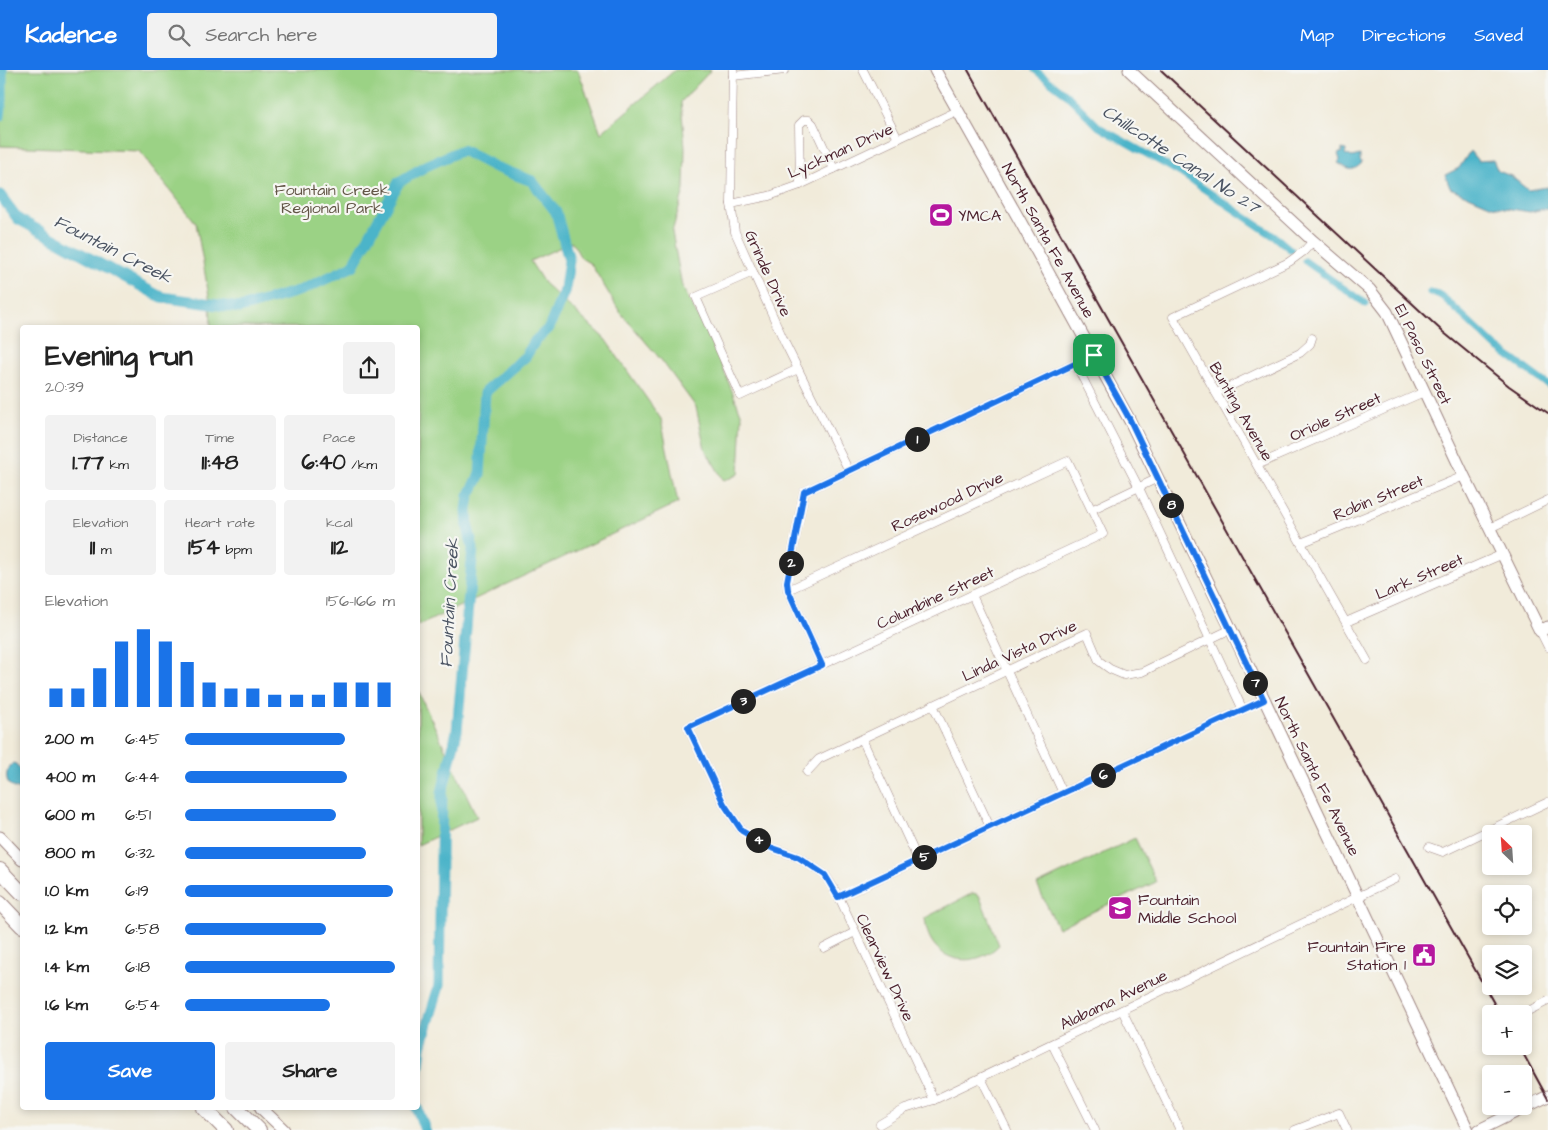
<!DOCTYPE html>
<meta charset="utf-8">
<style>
body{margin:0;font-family:"Architects Daughter",sans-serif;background:#f2f2f2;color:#222;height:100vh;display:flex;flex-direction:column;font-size:19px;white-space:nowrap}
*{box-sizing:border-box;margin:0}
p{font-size:16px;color:#767676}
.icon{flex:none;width:28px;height:28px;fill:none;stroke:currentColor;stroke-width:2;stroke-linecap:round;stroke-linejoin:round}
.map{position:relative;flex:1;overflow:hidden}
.drawer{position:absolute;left:20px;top:255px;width:400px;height:785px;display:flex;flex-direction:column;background:#fff;border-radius:5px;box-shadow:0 2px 8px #0003}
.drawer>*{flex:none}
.needle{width:32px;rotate:335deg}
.buttons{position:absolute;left:1482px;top:755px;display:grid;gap:10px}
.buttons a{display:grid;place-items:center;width:50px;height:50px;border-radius:5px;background:#fff;box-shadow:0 2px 8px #0003;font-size:25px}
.pin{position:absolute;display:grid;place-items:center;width:42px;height:42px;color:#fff;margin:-21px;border-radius:10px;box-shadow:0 2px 8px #0006}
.km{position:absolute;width:25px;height:25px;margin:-12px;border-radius:50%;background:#222;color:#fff;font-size:14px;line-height:25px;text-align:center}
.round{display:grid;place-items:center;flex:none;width:52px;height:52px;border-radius:5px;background:#f2f2f2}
.head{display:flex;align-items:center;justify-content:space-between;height:85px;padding:0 25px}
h1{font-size:28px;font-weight:700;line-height:38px}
.figures{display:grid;grid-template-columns:repeat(3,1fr);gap:8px;height:85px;padding:5px 25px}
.figures div{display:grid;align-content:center;border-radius:5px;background:#f2f2f2;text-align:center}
.figures b{font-size:21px;font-weight:700}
.figures small{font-size:14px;font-weight:400}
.figures p{font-size:14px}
.chart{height:140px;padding:10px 25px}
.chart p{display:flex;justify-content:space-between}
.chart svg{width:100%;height:90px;margin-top:5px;stroke:#1a73e8;stroke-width:6}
.primary-button{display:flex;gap:10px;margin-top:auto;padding:10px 25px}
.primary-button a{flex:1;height:58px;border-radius:5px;background:#1a73e8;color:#fff;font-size:20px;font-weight:700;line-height:58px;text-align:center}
.primary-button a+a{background:#f2f2f2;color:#222}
ul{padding:0 25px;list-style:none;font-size:16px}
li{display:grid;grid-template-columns:80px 60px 1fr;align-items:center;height:38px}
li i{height:12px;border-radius:6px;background:#1a73e8}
header{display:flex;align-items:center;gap:30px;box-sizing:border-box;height:70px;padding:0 25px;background:#1a73e8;color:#fff}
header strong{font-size:24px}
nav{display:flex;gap:28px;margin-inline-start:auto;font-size:18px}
.search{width:350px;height:45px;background:#f2f2f2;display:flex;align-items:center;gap:12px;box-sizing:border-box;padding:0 18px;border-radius:5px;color:#767676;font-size:19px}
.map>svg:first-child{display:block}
.green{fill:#9bd285;stroke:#727858}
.water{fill:#4bb4c9;stroke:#4a6a7a}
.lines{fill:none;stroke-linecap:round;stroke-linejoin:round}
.canal{stroke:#4bb4c9;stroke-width:7}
.river{stroke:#4bb4c9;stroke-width:11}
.street-casing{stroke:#9e8582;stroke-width:9}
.secondary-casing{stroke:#9e8582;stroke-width:13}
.highway-casing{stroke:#9e8582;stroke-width:16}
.street{stroke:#fff;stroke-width:8}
.secondary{stroke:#fff;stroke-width:11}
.highway{stroke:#fff;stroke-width:14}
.rail{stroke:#4a1f2b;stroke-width:2}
.route-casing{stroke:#fff;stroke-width:10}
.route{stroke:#1a73e8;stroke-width:6}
.labels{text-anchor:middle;stroke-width:4.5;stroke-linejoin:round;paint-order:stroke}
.street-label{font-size:16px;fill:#4a1f2b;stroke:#f6f6f2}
.park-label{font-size:16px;fill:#625546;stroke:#f6f6f2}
.poi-label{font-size:16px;fill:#4a1f2b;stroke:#f6f6f2;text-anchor:start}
.water-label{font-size:18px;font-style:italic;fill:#4a5362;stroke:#f6f6f2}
</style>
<header>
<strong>Kadence</strong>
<div class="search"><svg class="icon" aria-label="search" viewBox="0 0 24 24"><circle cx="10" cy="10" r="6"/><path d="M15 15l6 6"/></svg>Search here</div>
<nav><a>Map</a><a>Directions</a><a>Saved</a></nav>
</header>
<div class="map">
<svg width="1548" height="1060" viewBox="0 0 1548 1060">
<rect width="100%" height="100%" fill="#f6f6f2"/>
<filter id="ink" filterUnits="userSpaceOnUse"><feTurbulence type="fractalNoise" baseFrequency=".02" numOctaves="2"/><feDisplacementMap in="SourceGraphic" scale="10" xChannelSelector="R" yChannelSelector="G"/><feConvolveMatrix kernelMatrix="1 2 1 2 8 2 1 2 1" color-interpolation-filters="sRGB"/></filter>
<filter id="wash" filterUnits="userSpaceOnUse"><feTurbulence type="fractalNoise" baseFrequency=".0096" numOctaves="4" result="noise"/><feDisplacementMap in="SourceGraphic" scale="20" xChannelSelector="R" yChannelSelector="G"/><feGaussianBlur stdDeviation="1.12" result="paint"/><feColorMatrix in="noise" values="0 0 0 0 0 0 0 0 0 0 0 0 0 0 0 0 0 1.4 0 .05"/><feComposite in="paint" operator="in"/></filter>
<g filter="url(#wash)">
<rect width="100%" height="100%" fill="#f1ebda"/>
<g class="green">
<path d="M0,0H578L601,63L675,0H711L681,32L685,78L684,120L672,162L682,216L718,286L742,346L739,404L724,411L705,379L696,337L662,291L620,242L591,194L581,188L572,172L530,191L544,213L605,269L661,349L678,433L418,556V258L211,257L210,232L196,153L139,81L0,76Z"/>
<path d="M418,621L477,747L418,775Z"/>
<path d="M1135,768L1156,812L1058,858L1037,815Z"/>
<path d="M973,823L979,825L999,875C980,895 946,896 931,870C927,863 926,856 925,848Z"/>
</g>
<g class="water">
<path d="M1342,79L1346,80L1345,84L1352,87L1360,85V90L1362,93C1351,103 1350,100 1338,93L1340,90L1338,84L1342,82Z"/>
<path d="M1470,81L1478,91L1493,90L1498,101L1511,106L1528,120L1548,117V138L1530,142L1492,136L1450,118L1445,105L1459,98Z"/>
<path d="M13,693L16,694L22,701V721C19,719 14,719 11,716C4,710 6,698 13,693Z"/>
</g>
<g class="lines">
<g class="canal">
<path d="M1035,0L1065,23L1099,57L1182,104L1278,169L1291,180"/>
<path d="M1305,191L1366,234"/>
<path d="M1430,222L1438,224L1443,227L1495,276L1548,315"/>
</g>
<g class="river">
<path d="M0,46L2,30V0"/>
<path d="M0,125L18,149L161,227L240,238L302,220L353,196L399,112L426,96L462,80L495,97L532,111L556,142L569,190L565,219L549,258L535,271L526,286L485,322L480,405L469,426L467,440L468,458L473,478L457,661L442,723L439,916L421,977L418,1003"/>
<path d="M417,1038L425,1060"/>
</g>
</g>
</g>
<g filter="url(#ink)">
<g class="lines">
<defs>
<g id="street">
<path d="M733,0L731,134L735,162L785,273L849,401"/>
<path d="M863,0L898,69"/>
<path d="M733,6L785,0"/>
<path d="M800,115L799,55L804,50H809L813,54L834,99"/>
<path d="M731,134L769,126L800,115L957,41"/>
<path d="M1313,171L1304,181L1289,192L1173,247L1367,590"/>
<path d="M753,202L696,227L740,326L798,299"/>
<path d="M1076,295L1139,418L1243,640"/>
<path d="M1216,323L1300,283L1310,274L1312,268"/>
<path d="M1257,395L1424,322"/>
<path d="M1091,440L1158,408"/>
<path d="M1490,458L1548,430"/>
<path d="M1301,473L1464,406"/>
<path d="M788,520L1068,391L1103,464L688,657L724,734L742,761L769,777L798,787L825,805L839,827L934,1030"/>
<path d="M972,525L1063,723"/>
<path d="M1346,552L1503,484"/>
<path d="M1540,561L1548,577"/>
<path d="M822,595L788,520L787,512L804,422L1094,285"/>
<path d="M933,635L990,757"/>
<path d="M862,669L918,790"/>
<path d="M807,702L819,689L1087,563L1099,591L1110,599L1124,605L1142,602L1231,559"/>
<path d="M1429,777L1443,782L1548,732"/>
<path d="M839,827L1263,630"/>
<path d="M824,878L855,862"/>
<path d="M1122,940L1180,1060"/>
<path d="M1522,944L1548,931"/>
<path d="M1052,974L1095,1060"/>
<path d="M981,1008L1007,1060"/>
<path d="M880,1054L905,1039L934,1030L1395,809"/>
<path d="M1295,1060L1339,1043L1347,1060"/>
</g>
<g id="secondary">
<path d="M935,0L1020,151L1130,351L1231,559L1468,1060"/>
<path d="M1129,0L1313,171L1370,220L1387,242L1464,406L1540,561L1548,557"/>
<path d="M0,767L22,790"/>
<path d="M261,1038L284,1060"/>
<path d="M1479,1060L1548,1026"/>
</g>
<g id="highway">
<path d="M0,800L22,823"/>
<path d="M0,833L22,856"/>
<path d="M204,1038L226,1060"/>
<path d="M237,1038L259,1060"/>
</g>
</defs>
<use href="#street" class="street-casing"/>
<use href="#secondary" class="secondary-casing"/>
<use href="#highway" class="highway-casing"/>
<use href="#street" class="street"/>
<use href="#secondary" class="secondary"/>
<use href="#highway" class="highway"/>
<g class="rail">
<path d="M968,0L1500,944"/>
<path d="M1161,0L1443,262L1509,316L1548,343"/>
<path d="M1519,976L1548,1029"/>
</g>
</g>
</g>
<g class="lines" filter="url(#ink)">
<defs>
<path id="route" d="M1094,285L1130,350L1264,630L838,827L825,805L798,787L769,777L742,761L724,734L688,657L822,595L788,520L787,512L804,422Z"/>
</defs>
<use href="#route" class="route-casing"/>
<use href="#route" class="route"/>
</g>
<defs>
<symbol id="stadium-square" viewBox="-11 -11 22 22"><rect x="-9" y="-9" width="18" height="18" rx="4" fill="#b5179e" stroke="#f6f6f2"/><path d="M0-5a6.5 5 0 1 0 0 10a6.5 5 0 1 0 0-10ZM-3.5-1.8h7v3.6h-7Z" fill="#fff"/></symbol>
<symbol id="school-square" viewBox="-11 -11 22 22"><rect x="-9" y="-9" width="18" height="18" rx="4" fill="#b5179e" stroke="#f6f6f2"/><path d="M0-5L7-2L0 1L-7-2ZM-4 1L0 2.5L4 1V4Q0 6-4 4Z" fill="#fff"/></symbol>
<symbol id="civic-square" viewBox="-11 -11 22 22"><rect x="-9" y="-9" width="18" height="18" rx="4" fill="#b5179e" stroke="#f6f6f2"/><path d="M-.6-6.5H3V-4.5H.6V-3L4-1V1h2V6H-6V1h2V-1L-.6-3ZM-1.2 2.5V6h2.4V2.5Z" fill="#fff"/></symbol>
</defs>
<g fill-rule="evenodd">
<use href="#stadium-square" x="927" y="131" width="28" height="28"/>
<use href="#school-square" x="1106" y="824" width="28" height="28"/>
<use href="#civic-square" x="1410" y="871" width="28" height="28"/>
</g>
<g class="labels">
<g class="street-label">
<text transform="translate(840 80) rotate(-24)" y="6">Lyckman Drive</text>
<text transform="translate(1049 170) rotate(61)" y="6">North Santa Fe Avenue</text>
<text transform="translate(769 203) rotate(66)" y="6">Grinde Drive</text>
<text transform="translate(1424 284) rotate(64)" y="6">El Paso Street</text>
<text transform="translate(1242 341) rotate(60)" y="6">Bunting Avenue</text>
<text transform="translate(1335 346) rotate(-24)" y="6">Oriole Street</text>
<text transform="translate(1378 427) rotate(-22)" y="6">Robin Street</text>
<text transform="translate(947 431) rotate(-25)" y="6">Rosewood Drive</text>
<text transform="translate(1419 506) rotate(-23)" y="6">Lark Street</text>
<text transform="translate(935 527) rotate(-25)" y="6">Columbine Street</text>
<text transform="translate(1019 580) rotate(-25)" y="6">Linda Vista Drive</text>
<text transform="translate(1318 706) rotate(64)" y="6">North Santa Fe Avenue</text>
<text transform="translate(886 897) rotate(65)" y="6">Clearview Drive</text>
<text transform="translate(1113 929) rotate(-26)" y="6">Alabama Avenue</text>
</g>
<g class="park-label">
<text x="332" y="125">Fountain Creek<tspan x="332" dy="18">Regional Park</tspan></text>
</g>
<g class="poi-label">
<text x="958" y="151">YMCA</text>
<text x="1138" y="835">Fountain<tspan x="1138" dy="18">Middle School</tspan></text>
<text x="1406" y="882" text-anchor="end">Fountain Fire<tspan x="1406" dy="18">Station 1</tspan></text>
</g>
<g class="water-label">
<text transform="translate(1181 89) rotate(33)" y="6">Chillcotte Canal No 27</text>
<text transform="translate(113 179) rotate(27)" y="6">Fountain Creek</text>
<text transform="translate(449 533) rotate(-87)" y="6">Fountain Creek</text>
</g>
</g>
</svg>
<div class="buttons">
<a><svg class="needle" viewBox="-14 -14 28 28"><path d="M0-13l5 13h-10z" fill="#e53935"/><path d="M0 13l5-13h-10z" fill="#767676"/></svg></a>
<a><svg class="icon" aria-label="locate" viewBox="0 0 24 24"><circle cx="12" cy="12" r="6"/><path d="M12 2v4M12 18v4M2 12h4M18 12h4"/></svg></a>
<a><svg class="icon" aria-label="layers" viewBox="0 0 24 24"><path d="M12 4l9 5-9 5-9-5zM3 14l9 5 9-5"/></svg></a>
<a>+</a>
<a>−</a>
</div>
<div class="pin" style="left:1094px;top:285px;background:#1e9e55"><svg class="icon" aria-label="arrive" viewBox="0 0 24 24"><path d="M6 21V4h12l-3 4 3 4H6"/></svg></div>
<b class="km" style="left:917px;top:369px">1</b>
<b class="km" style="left:791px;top:493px">2</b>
<b class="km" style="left:743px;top:631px">3</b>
<b class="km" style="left:758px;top:770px">4</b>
<b class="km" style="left:924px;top:787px">5</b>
<b class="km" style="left:1103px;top:705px">6</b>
<b class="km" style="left:1255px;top:613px">7</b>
<b class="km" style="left:1171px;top:435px">8</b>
<section class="drawer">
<div class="head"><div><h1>Evening run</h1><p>20:39</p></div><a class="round"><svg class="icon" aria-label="share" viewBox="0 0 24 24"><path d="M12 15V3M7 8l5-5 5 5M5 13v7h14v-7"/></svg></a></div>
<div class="figures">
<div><p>Distance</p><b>1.77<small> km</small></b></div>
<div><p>Time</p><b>11:48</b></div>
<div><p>Pace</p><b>6:40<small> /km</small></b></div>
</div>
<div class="figures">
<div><p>Elevation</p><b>11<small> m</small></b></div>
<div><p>Heart rate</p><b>154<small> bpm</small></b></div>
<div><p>kcal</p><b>112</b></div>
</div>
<div class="chart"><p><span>Elevation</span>156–166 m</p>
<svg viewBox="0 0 160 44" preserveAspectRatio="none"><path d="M5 44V35M15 44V35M25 44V25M35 44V12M45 44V6M55 44V12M65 44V22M75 44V32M85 44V35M95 44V35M105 44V38M115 44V38M125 44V38M135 44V32M145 44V32M155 44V32"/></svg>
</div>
<ul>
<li><b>200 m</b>6:45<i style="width:76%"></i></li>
<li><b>400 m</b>6:44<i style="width:77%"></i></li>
<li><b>600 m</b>6:51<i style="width:72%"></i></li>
<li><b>800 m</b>6:32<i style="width:86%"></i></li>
<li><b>1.0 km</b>6:19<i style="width:99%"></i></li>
<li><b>1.2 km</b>6:58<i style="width:67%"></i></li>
<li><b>1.4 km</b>6:18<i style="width:100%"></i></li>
<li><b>1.6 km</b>6:54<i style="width:69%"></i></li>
</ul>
<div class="primary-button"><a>Save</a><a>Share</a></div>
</section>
</div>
